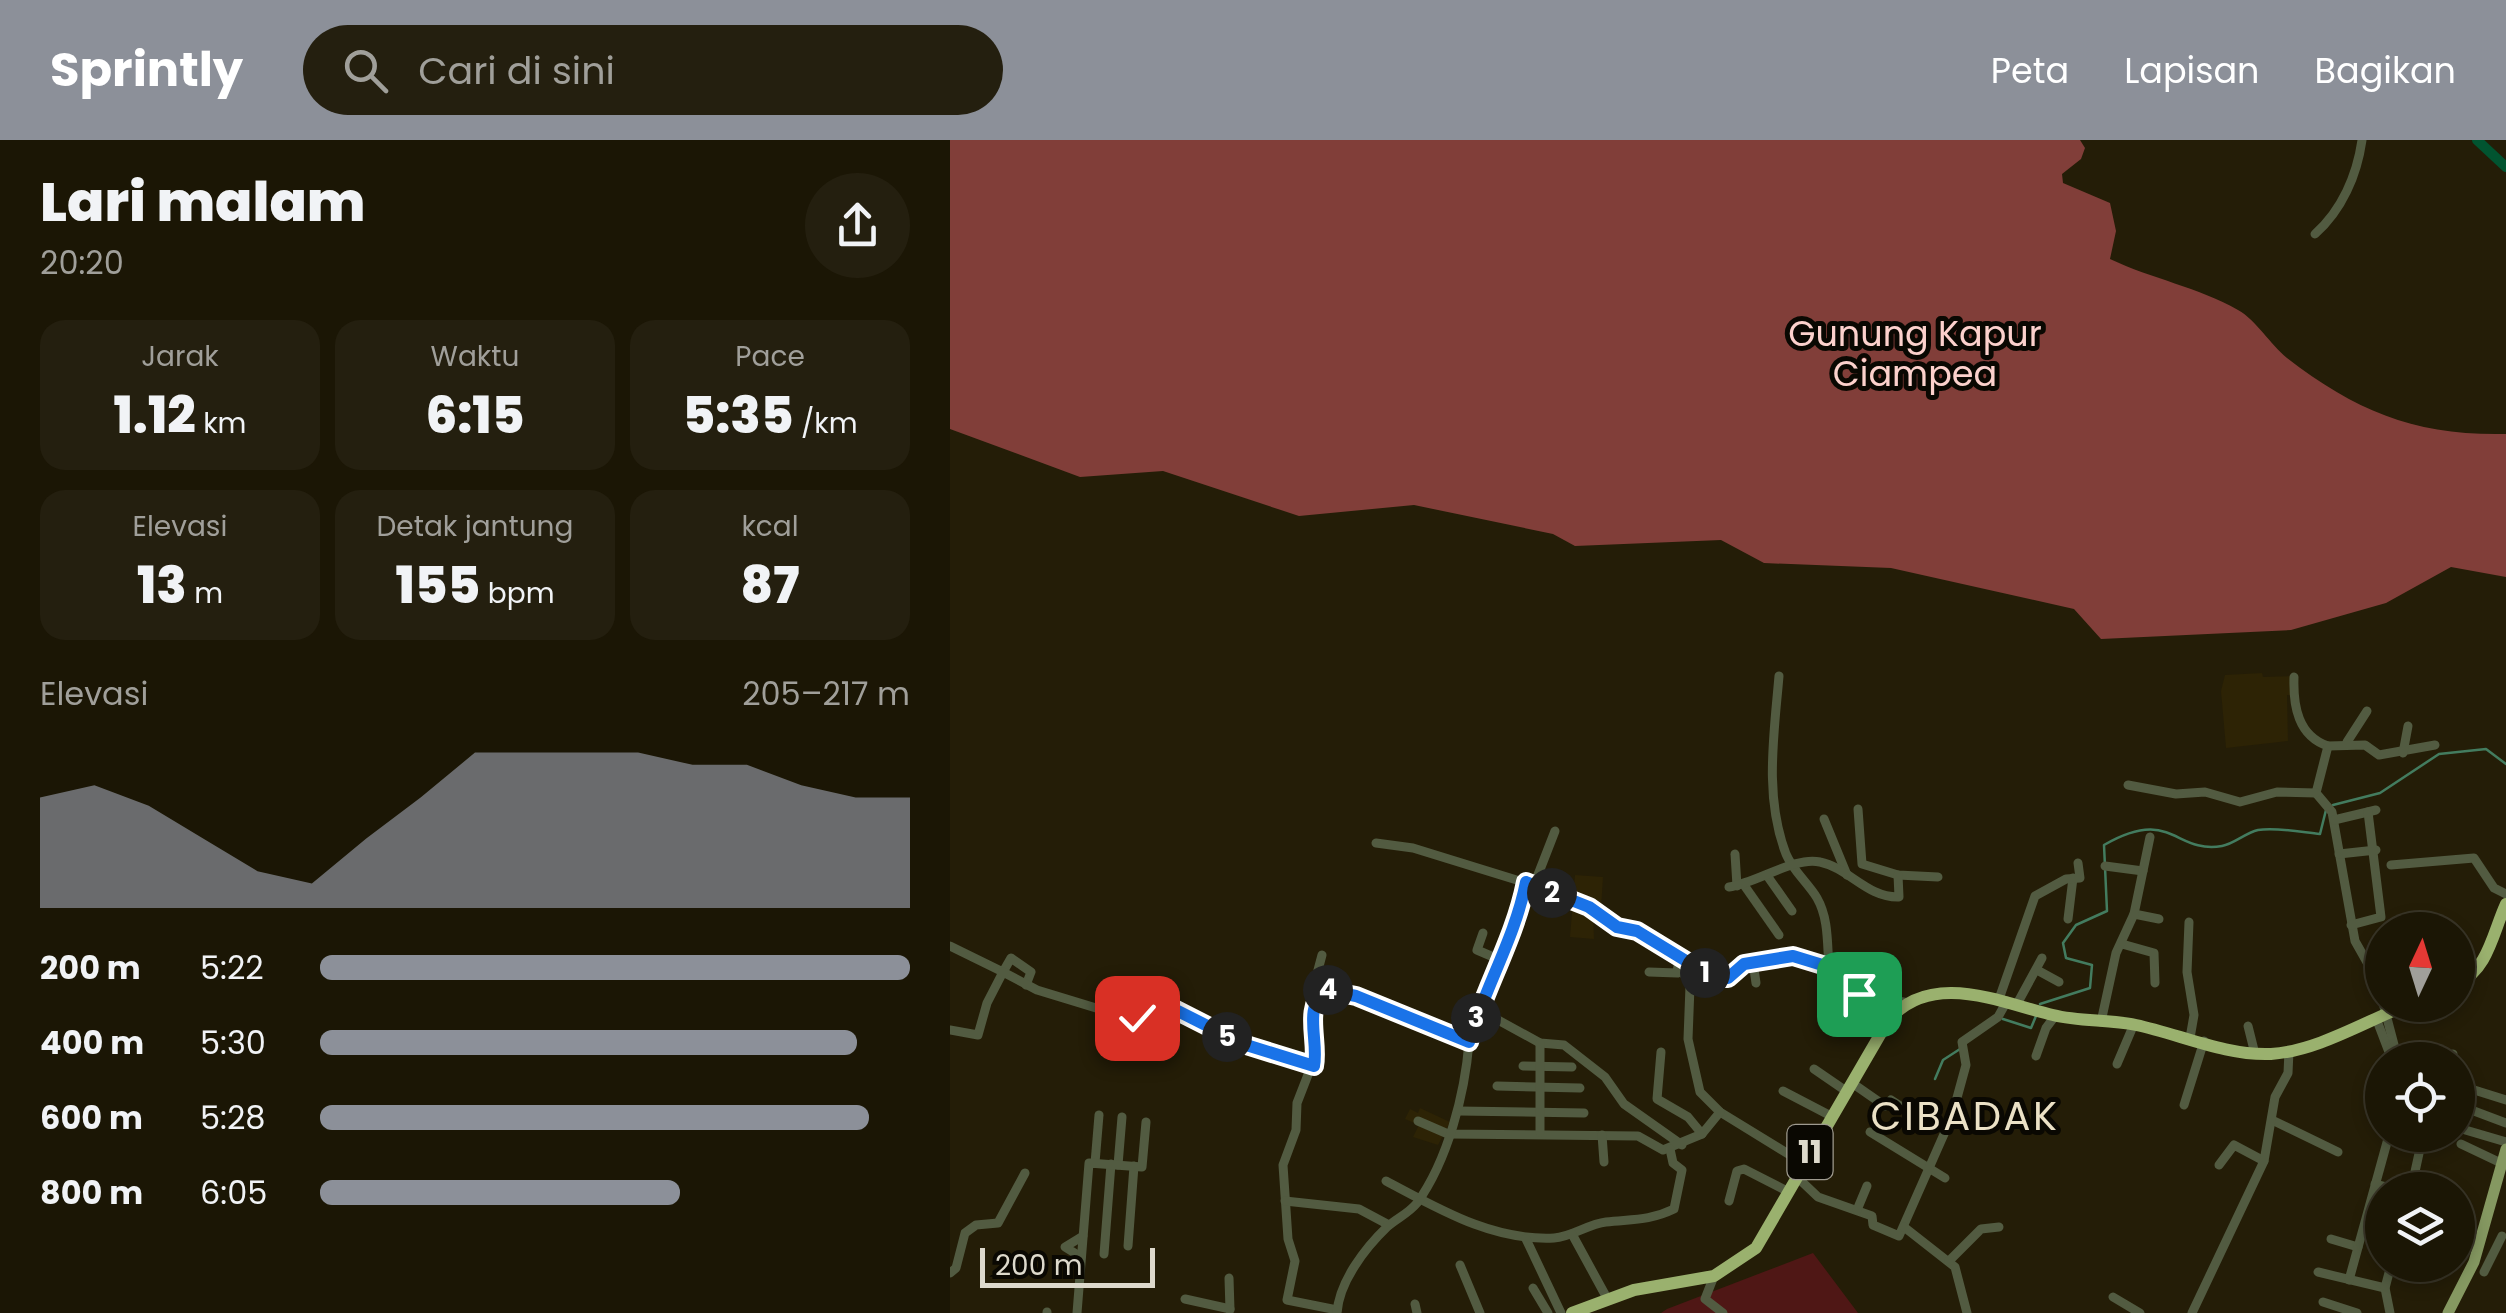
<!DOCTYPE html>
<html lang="id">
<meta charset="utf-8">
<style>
body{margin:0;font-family:Poppins,sans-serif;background:#241f0f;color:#f1f3f6;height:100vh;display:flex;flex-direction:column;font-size:38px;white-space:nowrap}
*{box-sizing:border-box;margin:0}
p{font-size:32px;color:#a09f9a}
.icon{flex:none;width:55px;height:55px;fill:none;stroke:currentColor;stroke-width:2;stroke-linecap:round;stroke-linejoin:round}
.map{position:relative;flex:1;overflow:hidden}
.panel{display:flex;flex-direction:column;background:#1b1605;width:950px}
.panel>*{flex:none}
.needle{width:65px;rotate:4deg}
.fabs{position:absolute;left:1415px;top:772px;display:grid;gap:20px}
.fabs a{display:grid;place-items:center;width:110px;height:110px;border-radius:50%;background:#1b1605;box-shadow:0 5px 15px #0003,0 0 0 2px #393527;font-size:50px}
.scale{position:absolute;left:30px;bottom:25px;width:175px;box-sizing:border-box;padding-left:10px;border:5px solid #ddd9cc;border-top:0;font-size:28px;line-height:35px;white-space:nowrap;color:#ddd9cc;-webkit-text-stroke:8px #0a0802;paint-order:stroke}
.pin{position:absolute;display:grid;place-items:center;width:85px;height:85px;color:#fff;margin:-42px;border-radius:20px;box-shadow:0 5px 15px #0006}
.km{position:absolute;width:50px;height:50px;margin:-25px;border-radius:50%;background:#222;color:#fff;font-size:28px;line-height:50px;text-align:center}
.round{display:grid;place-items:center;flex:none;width:105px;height:105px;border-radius:52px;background:#241f0f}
.summary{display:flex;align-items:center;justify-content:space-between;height:170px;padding:0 40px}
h1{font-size:55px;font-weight:800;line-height:75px}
.figures{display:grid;grid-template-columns:repeat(3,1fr);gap:15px;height:170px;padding:10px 40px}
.figures div{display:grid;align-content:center;border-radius:25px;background:#241f0f;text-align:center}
.figures b{font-size:50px;font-weight:800}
.figures small{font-size:28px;font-weight:400}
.figures p{font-size:28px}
.chart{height:280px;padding:20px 40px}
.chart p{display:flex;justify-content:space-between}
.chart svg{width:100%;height:180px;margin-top:10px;fill:#8c9099;opacity:.7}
ul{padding:0 40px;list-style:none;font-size:32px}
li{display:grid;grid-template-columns:160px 120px 1fr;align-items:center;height:75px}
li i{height:25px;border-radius:12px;background:#8c9099}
header{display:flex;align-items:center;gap:60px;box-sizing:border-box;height:140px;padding:0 50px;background:#8c9099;color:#fff}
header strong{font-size:48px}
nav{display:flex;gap:55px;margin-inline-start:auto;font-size:35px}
.search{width:700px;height:90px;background:#241f0f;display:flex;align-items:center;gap:25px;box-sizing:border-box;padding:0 35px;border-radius:55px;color:#a09f9a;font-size:38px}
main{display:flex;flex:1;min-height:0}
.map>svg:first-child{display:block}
.built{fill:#2d2305}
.green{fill:#4f1715}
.forest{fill:#813e39}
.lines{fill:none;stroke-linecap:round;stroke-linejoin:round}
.stream{stroke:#437c5f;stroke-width:2.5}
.river{stroke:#015430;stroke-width:10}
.minor{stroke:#525b41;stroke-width:9}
.major{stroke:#859861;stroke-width:11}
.highway{stroke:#9ab16e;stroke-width:12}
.route-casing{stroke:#fff;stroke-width:20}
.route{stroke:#1a73e8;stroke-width:12}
.labels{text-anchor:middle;stroke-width:10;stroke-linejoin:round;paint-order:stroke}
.shield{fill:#0a0802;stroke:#9e9a8f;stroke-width:2.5}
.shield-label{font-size:32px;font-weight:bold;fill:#ddd9cc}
.park-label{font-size:35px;fill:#fcd1cc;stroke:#0a0802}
.quarter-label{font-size:40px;letter-spacing:2.5px;fill:#ebe1c6;stroke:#0a0802}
</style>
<header>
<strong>Sprintly</strong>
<div class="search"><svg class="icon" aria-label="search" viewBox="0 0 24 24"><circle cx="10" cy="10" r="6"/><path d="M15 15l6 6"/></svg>Cari di sini</div>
<nav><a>Peta</a><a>Lapisan</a><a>Bagikan</a></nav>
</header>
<main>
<section class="panel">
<div class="summary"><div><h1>Lari malam</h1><p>20:20</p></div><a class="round"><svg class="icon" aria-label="share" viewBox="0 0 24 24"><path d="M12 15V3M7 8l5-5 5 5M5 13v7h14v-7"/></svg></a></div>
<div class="figures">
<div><p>Jarak</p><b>1.12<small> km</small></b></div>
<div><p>Waktu</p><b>6:15</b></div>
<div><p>Pace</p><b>5:35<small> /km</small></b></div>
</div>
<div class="figures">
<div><p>Elevasi</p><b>13<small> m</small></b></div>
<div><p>Detak jantung</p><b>155<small> bpm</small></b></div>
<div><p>kcal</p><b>87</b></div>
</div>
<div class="chart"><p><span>Elevasi</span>205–217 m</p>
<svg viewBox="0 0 160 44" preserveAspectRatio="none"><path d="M0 44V17L10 14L20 19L30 27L40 35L50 38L60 27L70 17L80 6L90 6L100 6L110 6L120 9L130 9L140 14L150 17L160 17V44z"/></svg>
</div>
<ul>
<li><b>200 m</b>5:22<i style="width:100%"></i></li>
<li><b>400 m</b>5:30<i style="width:91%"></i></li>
<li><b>600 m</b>5:28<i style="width:93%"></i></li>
<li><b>800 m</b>6:05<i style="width:61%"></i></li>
</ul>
</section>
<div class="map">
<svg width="1556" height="1173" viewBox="0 0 1556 1173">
<rect width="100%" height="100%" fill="#241d07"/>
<g class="built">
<path d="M1312,533L1313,537L1343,536V555H1337L1338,601L1276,608L1271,551L1275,535Z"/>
<path d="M625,735L653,737L651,769L643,771L644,799L620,797Z"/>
<path d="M470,968L500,982L488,1005L463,997L469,985L455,979L460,969L468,973Z"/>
</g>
<path class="green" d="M863,1113L908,1173H711L717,1169Z"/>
<path class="forest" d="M0,0H1130L1135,8L1131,19L1112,34L1113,43L1160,63L1166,91L1160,119C1202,139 1248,147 1288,170C1306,180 1320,204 1337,218C1407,272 1467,296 1556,294V437L1501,427L1436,463L1341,490L1151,499L1124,469L941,428L814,423L771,400L625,406L603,394L464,365L349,376L213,331L130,337L0,289Z"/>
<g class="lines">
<g class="stream">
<path d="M1383,665L1430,653L1489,614L1536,609L1556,624"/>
<path d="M1090,864L1140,848L1142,825L1116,818L1113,803L1126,785L1157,771L1154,705C1222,666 1224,714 1272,706C1284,704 1295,693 1308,690C1326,687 1351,692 1370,694L1376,670"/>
<path d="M1053,879L1081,888L1086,876"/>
<path d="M985,939L993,920L1010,909"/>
</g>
<path class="river" d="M1527,0L1556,27"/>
<g class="minor">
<path d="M1365,94C1392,70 1407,35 1412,0"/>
<path d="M829,536C824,595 814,657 836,714C843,731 858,743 867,758C879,779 877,804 879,827L909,854L959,863"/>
<path d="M1344,537C1343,566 1348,596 1378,606L1366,653L1382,672L1405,801L1427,840L1448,920"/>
<path d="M1397,602L1417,571"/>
<path d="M1378,606L1415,605L1429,615L1485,605"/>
<path d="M1453,613L1458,586"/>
<path d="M1178,645L1226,654L1255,652L1290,662L1327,652L1366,653"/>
<path d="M908,669L912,724L948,735L988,737"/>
<path d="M874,679L897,735"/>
<path d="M1384,680L1426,670"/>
<path d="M426,703L463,708L596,749L639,767L667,787L687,791L765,838L779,839C816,812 835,814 879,827"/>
<path d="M785,714L787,746"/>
<path d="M1389,714L1426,710"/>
<path d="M1441,725L1524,718L1544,748L1556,754"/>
<path d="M1155,726L1193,731"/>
<path d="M818,737L842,771"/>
<path d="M584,745L605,691"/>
<path d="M794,745L829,795"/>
<path d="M779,747C807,743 845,716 870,722C899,728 917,758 949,757L948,735"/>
<path d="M1184,774L1209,779"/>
<path d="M1118,779L1123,738"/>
<path d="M1239,782L1237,832L1244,875L1240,898"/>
<path d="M1401,785L1431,777L1418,672"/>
<path d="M533,793L527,810L548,819"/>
<path d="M1172,804L1204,813L1205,843"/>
<path d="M0,806L53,832L61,818L81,832L76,845"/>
<path d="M372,815L368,830L375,850L368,855L362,881L368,909L347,963L346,990L333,1025L338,1099L345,1121L337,1160L387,1170"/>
<path d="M724,815L740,846L738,899L750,952L770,972L853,1023"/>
<path d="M803,822L806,843"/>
<path d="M1087,830L1109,842"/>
<path d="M699,832L727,833L728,826"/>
<path d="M375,850L406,856L519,902C535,847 565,798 575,743"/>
<path d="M1049,859L1085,756L1116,739L1130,738L1128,723"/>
<path d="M1067,864L1092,818"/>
<path d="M528,869L590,903L614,905L655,937L674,964L732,1005"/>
<path d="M906,870L909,854"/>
<path d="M1426,878L1442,920"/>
<path d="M1151,882L1166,813L1184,774L1200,697"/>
<path d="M1298,886L1305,914"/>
<path d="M0,890L28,895L37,863L53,832L87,850L179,878L205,867L223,868L293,904L363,925"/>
<path d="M711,912L707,959L738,977L752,994"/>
<path d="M1086,916L1096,888L1105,876"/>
<path d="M1485,920L1503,914"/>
<path d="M1167,924L1184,884"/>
<path d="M573,926L622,927"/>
<path d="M864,929L896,951"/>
<path d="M902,943L935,966L941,960L958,971"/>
<path d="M547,946L630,948"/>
<path d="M1521,949L1556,960"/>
<path d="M833,951L881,976"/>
<path d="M1234,965L1254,901"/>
<path d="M1508,965L1556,983"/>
<path d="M509,971L634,973"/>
<path d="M468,981L498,994L688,996L713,1010L752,994L770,972"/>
<path d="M1324,981L1388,1012"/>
<path d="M1512,989L1556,1002"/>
<path d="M590,992V903"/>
<path d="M920,992L995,1038"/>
<path d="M652,995L654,1022"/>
<path d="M1511,1004L1551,1023"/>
<path d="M145,1023L149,975"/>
<path d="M168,1025L172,977"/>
<path d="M1269,1025L1284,1005L1314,1021"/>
<path d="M848,1038L868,1057L922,1076L923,1085L949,1096L1002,976L1016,925L1012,902L1048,877L1057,861"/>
<path d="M436,1041C489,1069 542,1101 604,1098C622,1097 638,1084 656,1082C682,1079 699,1081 724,1069L732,1030L723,1023L720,1009"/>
<path d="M1425,1044L1449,1050"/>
<path d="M1461,1050L1473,995"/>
<path d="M335,1061L409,1069L439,1085"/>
<path d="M779,1061L787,1031L794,1029L839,1052"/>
<path d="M907,1070L917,1046"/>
<path d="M954,1087L1005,1127L1017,1173"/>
<path d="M622,1094L658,1160"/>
<path d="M576,1099L611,1173"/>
<path d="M1381,1099L1408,1107"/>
<path d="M178,1106L184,1026"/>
<path d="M154,1114L161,1024"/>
<path d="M131,1117L115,1107L133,1096"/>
<path d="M999,1121L1031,1089L1049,1087"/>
<path d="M510,1125L530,1173"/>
<path d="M1463,1125H1474"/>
<path d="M1368,1132L1435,1148"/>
<path d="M1534,1132L1552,1096"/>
<path d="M0,1133L6,1128L15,1093L26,1085L48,1083L75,1033"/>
<path d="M764,1136L755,1159L773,1173"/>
<path d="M279,1138L280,1170"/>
<path d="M1399,1140L1439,995"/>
<path d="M583,1148L598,1173"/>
<path d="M1163,1157L1190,1173"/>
<path d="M235,1159L280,1169"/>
<path d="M1373,1162L1407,1173"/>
<path d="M465,1164L467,1173"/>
<path d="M97,1173V1172"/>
<path d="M127,1173L139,1023L192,1027L196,982"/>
<path d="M387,1173C389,1142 415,1108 437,1087C447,1078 458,1074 467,1063C498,1020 515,953 519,902"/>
<path d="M1242,1173L1314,1021L1325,957L1338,933L1339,911"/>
<path d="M1440,1173L1435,1148L1441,1125"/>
</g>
<path class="major" d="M1498,1173L1524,1122L1556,1009"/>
<g class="highway">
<path d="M1508,843C1538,830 1543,792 1556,764"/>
<path d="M622,1173L684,1150L764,1136L806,1108L938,881C981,829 1051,863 1103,875C1130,882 1159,879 1186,885C1229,894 1276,916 1321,914C1367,911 1414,882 1457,865"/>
</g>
</g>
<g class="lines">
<defs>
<path id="route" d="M187,878L205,866L222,868L293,904L364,926C369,902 353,868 375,850L406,856L519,902C535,847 565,798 576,742L639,767L667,787L687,791L764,838H778L794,824L843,816L879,827L909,854"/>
</defs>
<use href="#route" class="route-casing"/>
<use href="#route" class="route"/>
</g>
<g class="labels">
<rect class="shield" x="837.5" y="985" width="45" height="54" rx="8"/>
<g class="shield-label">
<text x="860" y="1023">11</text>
</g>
<g class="park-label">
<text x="965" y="206">Gunung Kapur<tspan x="965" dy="40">Ciampea</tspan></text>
</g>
<g class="quarter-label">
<text x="1015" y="990">CIBADAK</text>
</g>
</g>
</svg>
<div class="fabs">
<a><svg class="needle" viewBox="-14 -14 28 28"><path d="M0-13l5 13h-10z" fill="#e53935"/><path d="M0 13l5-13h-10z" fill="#a09f9a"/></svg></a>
<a><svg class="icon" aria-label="locate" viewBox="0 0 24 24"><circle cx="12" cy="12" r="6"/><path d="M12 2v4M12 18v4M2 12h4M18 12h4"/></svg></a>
<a><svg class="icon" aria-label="layers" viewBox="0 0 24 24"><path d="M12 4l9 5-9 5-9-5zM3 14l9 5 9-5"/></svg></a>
</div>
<div class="scale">200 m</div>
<div class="pin" style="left:909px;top:854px;background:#1e9e55"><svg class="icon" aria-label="arrive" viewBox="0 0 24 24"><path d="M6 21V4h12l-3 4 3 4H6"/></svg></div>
<div class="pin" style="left:187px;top:878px;background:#d93025"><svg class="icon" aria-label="check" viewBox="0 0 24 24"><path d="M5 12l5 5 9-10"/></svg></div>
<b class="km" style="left:755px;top:833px">1</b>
<b class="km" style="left:602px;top:753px">2</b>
<b class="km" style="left:526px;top:878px">3</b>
<b class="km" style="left:378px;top:850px">4</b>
<b class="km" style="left:277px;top:897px">5</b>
</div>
</main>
